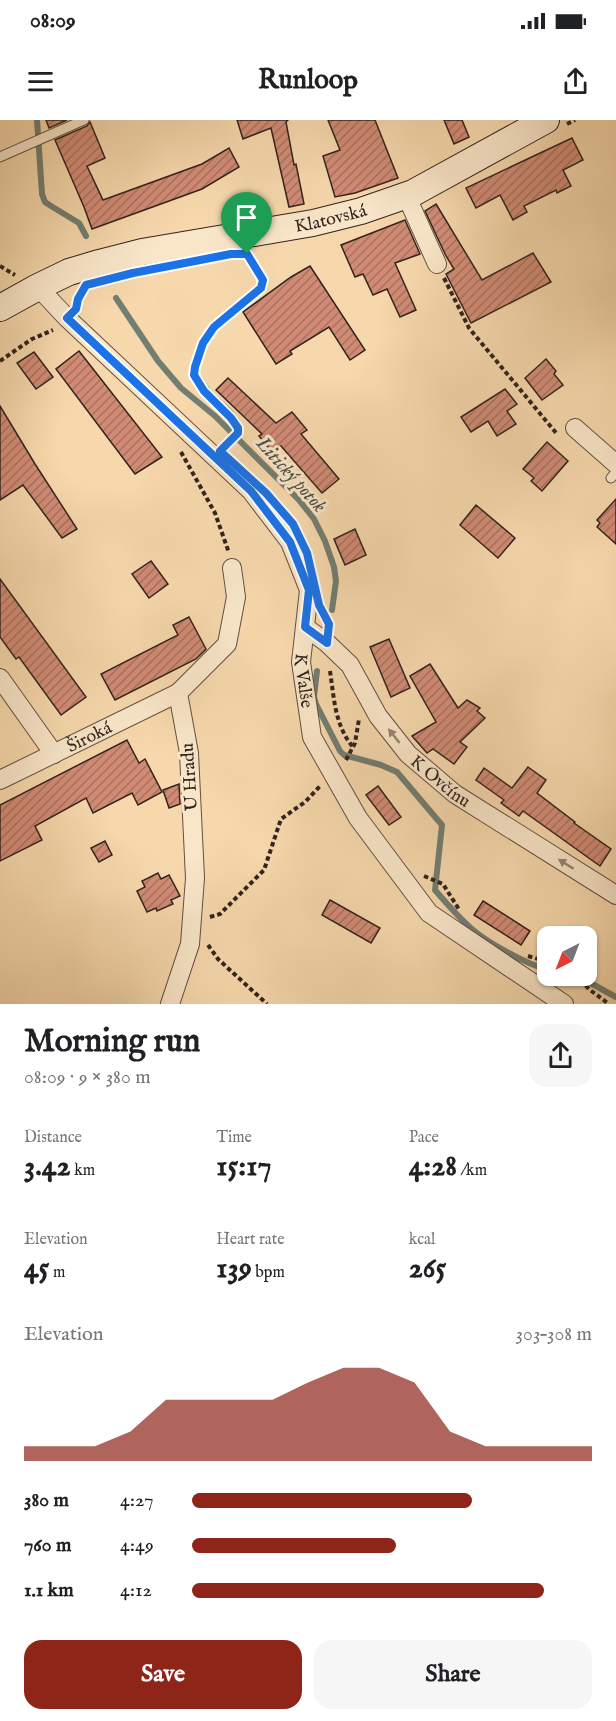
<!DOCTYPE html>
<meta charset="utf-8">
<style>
body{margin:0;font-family:"IM FELL English",serif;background:#f6f6f6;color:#202124;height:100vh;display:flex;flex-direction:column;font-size:22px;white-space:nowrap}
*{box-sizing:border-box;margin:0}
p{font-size:20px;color:#757577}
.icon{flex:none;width:33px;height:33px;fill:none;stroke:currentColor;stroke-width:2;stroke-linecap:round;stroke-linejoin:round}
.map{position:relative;height:884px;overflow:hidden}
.side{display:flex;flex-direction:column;background:#fff;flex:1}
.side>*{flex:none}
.needle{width:39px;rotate:222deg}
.controls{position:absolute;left:537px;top:806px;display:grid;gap:12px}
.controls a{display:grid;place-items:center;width:60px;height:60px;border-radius:12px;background:#fff;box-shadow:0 2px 4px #0004;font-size:30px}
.pin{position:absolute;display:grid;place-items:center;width:51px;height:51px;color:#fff;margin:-62px -26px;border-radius:50% 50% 50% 0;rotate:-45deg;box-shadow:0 0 6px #0007}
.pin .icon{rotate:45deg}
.round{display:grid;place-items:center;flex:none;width:63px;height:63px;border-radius:18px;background:#f6f6f6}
.headline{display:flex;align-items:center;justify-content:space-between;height:102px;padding:0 24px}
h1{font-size:33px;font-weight:700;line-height:45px}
.stats{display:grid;grid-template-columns:repeat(3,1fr);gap:9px;height:102px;padding:6px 24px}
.stats div{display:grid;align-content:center}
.stats b{font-size:30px;font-weight:700}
.stats small{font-size:16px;font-weight:400}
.stats p{font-size:16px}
.chart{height:168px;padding:12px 24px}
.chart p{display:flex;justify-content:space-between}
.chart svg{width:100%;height:108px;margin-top:6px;fill:#8f2418;opacity:.7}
.button{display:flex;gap:12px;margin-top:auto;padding:12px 24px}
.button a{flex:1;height:69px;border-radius:18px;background:#8f2418;color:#fff;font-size:24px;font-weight:700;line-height:69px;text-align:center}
.button a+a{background:#f6f6f6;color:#202124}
ul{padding:0 24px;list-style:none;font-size:20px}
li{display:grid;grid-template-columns:96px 72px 1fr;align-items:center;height:45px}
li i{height:15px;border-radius:8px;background:#8f2418}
.status{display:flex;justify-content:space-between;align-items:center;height:42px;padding:0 30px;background:#fff;direction:ltr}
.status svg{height:16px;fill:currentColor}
header{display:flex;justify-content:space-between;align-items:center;height:78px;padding:0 24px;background:#fff;font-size:27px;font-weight:700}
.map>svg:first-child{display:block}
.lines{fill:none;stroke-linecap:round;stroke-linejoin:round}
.stream{stroke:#727e71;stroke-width:6}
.building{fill:url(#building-hatch);stroke:#31231d;stroke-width:1.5}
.service-casing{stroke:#625041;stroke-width:11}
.minor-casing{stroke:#625041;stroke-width:20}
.secondary-casing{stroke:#31231d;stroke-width:28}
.path{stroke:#31231d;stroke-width:4;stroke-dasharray:4.5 3;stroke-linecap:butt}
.service{stroke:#f9e6c9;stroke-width:9}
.minor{stroke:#f9e6c9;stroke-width:18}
.secondary{stroke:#f9e6c9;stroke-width:26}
.oneway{fill:#958473}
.route-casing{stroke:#fff;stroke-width:12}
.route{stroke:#1a73e8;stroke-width:8}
.labels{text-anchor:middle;stroke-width:6;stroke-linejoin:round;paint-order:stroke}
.street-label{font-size:18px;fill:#31231d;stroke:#f9e6c9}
.water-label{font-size:20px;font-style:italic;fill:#515047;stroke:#f9e6c9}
</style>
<div class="status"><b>08:09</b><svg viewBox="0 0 49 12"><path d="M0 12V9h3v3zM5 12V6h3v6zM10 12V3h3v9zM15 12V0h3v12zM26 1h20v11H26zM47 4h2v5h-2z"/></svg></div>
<header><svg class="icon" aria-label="menu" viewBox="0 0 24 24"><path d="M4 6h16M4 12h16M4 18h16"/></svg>Runloop<svg class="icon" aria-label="share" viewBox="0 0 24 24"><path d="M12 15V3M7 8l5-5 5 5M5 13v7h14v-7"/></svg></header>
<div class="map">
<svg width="616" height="884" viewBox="0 0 616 884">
<defs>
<pattern id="building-hatch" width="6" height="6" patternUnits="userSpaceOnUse" patternTransform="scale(1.5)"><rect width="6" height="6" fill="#d18b75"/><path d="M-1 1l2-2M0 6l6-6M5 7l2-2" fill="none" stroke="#aa715f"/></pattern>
</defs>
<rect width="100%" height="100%" fill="#f6d8ac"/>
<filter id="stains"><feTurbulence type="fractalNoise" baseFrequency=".00333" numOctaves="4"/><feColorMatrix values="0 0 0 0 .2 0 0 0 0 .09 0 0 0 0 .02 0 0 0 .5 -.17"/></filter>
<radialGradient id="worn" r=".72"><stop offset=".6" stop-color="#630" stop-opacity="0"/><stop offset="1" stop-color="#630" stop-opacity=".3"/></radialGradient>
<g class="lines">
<g class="stream">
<path d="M37,0L42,74L45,82L51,86L79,103L86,116"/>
<path d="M116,178L158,241L181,268L215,296L299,380L314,399L325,421L334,447L336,461L332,490"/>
<path d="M317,551L314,577L316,584L340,631L344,635L381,645L397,652L442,705L435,770C447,784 459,798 473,810C490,824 526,844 548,850"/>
<path d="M568,855L583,859L616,877"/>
</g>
</g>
<g class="building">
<path d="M46,0H67L49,8Z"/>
<path d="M237,0H288L286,2L294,45L296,44L304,84L289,87L271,8L243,19Z"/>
<path d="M328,0H375L398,58L355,73L335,77L323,36L340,30Z"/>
<path d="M444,0H462L469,17L454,24Z"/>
<path d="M90,2L105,38L87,46L103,80L202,44L229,28L239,47L202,69L92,109L84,87L55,20L87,6Z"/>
<path d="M572,18L583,40L563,50L571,66L557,73L556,70L524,86L527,92L513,100L500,75L476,88L466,68Z"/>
<path d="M436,84L482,160L533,133L551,162L471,203L446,154L454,149L446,136L425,91Z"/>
<path d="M405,100L420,134L395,143L416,190L400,197L387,169L373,175L363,154L355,157L341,125Z"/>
<path d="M310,146L365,230L350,240L329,207L290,231L292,234L276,244L243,192L291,157Z"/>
<path d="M79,231L162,337L135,354L56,249Z"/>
<path d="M34,232L53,257L36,269L17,243Z"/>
<path d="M546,239L556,251L554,254L563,265L542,280L525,258Z"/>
<path d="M228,258L276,303L292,292L307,310L301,314L339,359L322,373L281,326L272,332L259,316L262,314L216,270Z"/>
<path d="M505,269L517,284L507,291L516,304L497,316L488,301L471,312L461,297Z"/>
<path d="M0,286L35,344L77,409L62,418L23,365L0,380Z"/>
<path d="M547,322L568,341L542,371L531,361L534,358L523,349Z"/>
<path d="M616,379V424L597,407L600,403L597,400Z"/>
<path d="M476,385L515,418L498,438L460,405Z"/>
<path d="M355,409L366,435L345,445L334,419Z"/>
<path d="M151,441L168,464L149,478L132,454Z"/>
<path d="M0,459L86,577L61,595L19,537L16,539L0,517Z"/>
<path d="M189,497L206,529L196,539L115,580L101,554L178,515L173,505Z"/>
<path d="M389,519L410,568L391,577L370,527Z"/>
<path d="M430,544L458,588L467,580L480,588L477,591L485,598L460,622L467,627L454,644L433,629L427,633L412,616L436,602L410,556Z"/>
<path d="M127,620L139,643L145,639L162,672L138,685L132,673L93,693L86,678L35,706L42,720L0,741V685Z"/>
<path d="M528,647L546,660L537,673L575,702L574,703L611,729L600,746L523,691L519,696L501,683L504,680L476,660L484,648L512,668Z"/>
<path d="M179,664L180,684L169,688L163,670Z"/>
<path d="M378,666L401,697L389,705L366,675Z"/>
<path d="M105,721L112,735L99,742L91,728Z"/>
<path d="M158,753L161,759L169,755L180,776L171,780L173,784L157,791L156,788L147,792L137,771L145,767L142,761Z"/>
<path d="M330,780L380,808L371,823L322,795Z"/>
<path d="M483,781L530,811L521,825L474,795Z"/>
</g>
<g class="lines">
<defs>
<g id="service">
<path d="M0,37L84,0"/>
<path d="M194,255C198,260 201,266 205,271C215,284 237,296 238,313L214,337"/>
<path d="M611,358L616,352"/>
</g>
<g id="minor">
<path d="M406,75L437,144"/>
<path id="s1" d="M38,167L67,198L251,371L290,422L309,470L301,542L312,617L358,698L429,793L564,884"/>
<path d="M575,308L616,344"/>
<path id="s2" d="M305,507L327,523L350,545L378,596L408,634L455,674L616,775"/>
<path d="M0,558L54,634"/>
<path id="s3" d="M0,660L178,573"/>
<path d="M170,884L190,824L195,758L189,633L178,573L227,524L236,477L232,448"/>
</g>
<g id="secondary">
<path id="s4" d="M0,188L38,167L69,152L99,143L142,132L313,103L361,91L413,73L546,0"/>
</g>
</defs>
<use href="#service" class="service-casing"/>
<use href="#minor" class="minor-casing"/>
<use href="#secondary" class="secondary-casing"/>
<g class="path">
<path d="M567,4L575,0"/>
<path d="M0,146L15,155"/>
<path d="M444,158L469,208L557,314"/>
<path d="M0,241L32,219L53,210"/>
<path d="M197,242L203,223L214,207L261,168L263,160L247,134"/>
<path d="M181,332L215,393L229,433"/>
<path d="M330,551C334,578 335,606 353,627"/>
<path d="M346,640L355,623L359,599"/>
<path d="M424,756L443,764L460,791"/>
<path d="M210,797L220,794L264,750L281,699L305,682L321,665"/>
<path d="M208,825L218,839L267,884"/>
<path d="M528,836L548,842"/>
<path d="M575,855L590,870L609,884"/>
</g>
<use href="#service" class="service"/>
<use href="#minor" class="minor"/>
<use href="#secondary" class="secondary"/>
</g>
<defs><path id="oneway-solid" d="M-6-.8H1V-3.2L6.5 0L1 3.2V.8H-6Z" transform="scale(1.5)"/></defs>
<g class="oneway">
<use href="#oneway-solid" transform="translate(394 616) rotate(-128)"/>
<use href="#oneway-solid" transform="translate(566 744) rotate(-148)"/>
</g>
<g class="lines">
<defs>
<path id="route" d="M231,134H247L263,160L261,168L214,207L203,223L195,247L194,255L204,271L231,298L238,308V313L220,331L266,373L293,404L307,433L319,485L329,504L327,523L305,507L309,470L290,422L251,371L67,198L76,189L78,179L86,165L133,153Z"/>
</defs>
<use href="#route" class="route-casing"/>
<use href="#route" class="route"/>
</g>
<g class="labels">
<g class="street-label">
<text dy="6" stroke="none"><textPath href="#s4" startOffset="345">Klatovská</textPath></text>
<text dy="6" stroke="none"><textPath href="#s1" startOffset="502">K Valše</textPath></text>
<text dy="6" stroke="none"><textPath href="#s3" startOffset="99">Široká</textPath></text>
<text transform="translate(189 657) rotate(-94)" y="6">U Hradu</text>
<text dy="6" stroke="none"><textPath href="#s2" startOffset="208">K Ovčínu</textPath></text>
</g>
<g class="water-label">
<text transform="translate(292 354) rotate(48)" y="7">Litický potok</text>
</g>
</g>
<rect width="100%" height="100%" filter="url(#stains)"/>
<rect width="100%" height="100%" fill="url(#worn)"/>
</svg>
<div class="controls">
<a><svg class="needle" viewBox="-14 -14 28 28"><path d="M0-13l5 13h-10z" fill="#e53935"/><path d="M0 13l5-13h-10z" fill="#757577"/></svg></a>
</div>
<div class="pin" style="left:247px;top:134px;background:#1e9e55"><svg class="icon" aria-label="arrive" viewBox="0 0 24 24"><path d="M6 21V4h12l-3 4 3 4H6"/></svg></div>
</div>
<section class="side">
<div class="headline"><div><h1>Morning run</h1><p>08:09 · 9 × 380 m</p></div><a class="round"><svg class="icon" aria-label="share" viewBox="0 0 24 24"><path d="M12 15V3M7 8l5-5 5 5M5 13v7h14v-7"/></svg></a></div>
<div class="stats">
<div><p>Distance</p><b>3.42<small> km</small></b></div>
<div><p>Time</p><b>15:17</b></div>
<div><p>Pace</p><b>4:28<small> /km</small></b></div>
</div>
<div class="stats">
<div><p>Elevation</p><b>45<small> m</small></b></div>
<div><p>Heart rate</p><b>139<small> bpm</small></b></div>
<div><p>kcal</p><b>265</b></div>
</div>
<div class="chart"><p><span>Elevation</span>303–308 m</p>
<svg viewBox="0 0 160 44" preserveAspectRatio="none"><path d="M0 44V38L10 38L20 38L30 32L40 19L50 19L60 19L70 19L80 12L90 6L100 6L110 12L120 32L130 38L140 38L150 38L160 38V44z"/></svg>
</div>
<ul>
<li><b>380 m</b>4:27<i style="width:70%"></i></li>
<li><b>760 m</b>4:49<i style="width:51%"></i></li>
<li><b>1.1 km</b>4:12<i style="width:88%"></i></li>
</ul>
<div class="button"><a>Save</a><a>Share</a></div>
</section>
